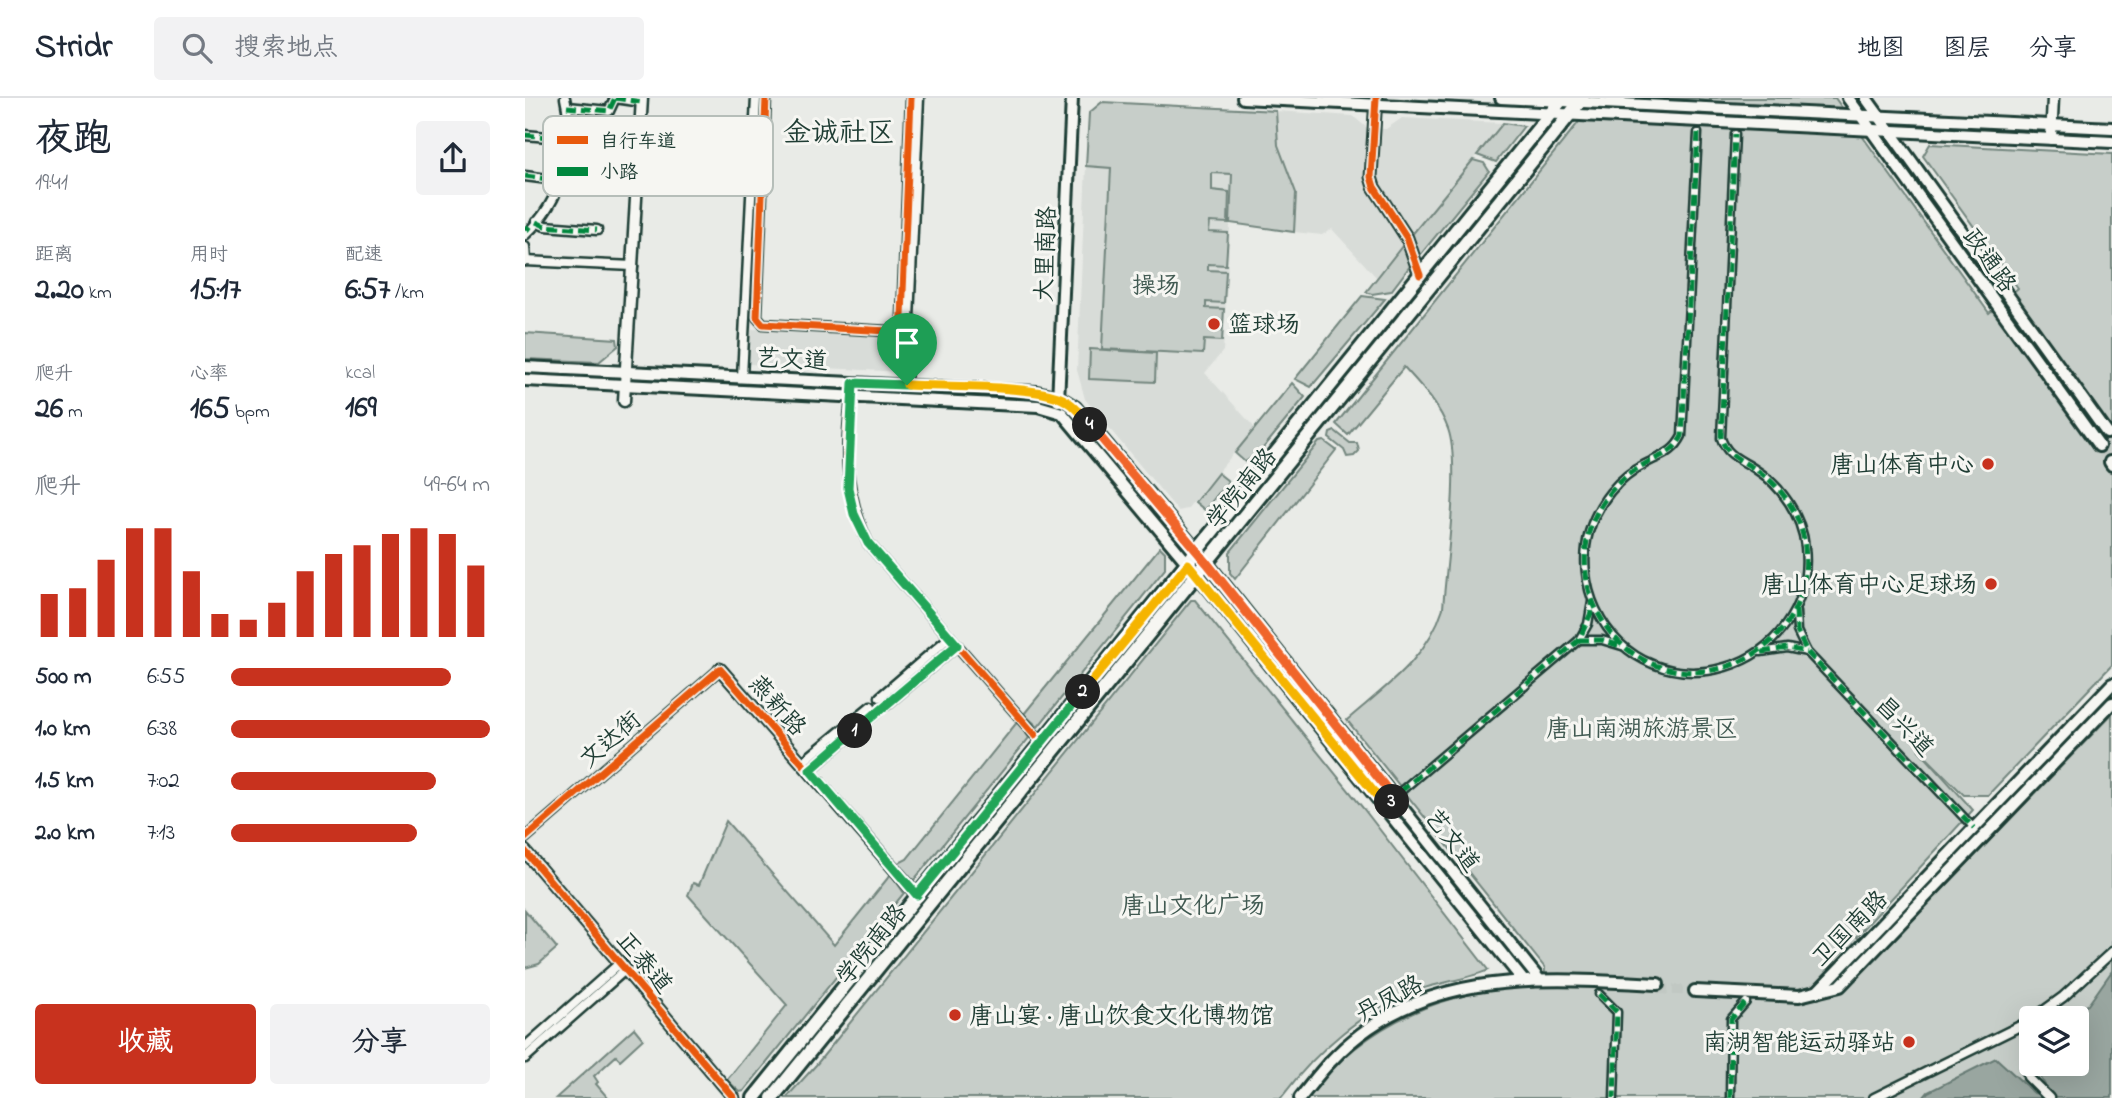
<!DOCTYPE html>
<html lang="zh">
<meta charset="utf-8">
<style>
body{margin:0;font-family:"Indie Flower","LXGW WenKai TC",sans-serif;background:#f2f2f3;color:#1f2937;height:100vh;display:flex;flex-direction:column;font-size:26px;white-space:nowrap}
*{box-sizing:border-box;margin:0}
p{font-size:23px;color:#747a83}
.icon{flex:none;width:38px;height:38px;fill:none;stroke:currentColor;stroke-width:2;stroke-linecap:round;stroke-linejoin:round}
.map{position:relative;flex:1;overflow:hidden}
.side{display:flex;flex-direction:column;background:#fff;width:525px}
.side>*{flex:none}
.buttons{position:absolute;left:1494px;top:908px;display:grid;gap:14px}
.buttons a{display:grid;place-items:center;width:70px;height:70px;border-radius:7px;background:#fff;box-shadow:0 7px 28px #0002;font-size:35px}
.pin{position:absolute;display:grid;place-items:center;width:60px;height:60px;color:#fff;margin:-72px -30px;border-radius:50% 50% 50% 0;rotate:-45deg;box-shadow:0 0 7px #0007}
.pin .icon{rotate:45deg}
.km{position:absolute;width:35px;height:35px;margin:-18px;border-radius:50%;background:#222;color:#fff;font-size:19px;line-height:35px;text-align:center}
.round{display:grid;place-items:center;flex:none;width:74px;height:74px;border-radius:7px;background:#f2f2f3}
.head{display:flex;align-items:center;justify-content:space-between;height:119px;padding:0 35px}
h1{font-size:38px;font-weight:700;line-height:52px}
.figures{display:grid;grid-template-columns:repeat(3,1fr);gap:10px;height:119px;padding:7px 35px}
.figures div{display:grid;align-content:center}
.figures b{font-size:30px;font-weight:700}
.figures small{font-size:19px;font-weight:400}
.figures p{font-size:19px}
.chart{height:196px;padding:14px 35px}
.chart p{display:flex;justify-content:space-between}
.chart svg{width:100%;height:126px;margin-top:7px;stroke:#c8321e;stroke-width:6}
.primary-button{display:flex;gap:14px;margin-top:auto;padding:14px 35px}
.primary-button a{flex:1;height:80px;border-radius:7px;background:#c8321e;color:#fff;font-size:28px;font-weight:700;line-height:80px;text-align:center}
.primary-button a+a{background:#f2f2f3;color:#1f2937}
ul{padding:0 35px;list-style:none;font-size:23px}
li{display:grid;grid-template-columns:112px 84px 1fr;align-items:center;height:52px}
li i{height:18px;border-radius:9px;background:#c8321e}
header{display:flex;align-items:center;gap:42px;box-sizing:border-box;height:98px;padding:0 35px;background:#fff;border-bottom:2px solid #e0e1e3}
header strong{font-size:33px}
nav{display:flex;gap:38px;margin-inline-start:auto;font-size:24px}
.search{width:490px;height:63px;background:#f2f2f3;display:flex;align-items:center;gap:18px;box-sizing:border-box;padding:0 24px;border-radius:7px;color:#747a83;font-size:26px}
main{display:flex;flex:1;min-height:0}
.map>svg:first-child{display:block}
.built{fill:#d8dcd8}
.green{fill:#c7cec9;stroke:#73867e;stroke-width:2;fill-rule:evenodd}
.water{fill:#99a6a0;stroke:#687c75;stroke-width:2}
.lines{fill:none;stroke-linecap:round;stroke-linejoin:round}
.secondary-tunnel{stroke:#c1c8c3;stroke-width:10;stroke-dasharray:10 5;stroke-linecap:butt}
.pedestrian-casing{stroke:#1f3d34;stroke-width:11}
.minor-casing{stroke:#1f3d34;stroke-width:13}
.tertiary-casing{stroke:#1f3d34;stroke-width:15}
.secondary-casing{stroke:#1f3d34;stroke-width:16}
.primary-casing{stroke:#1f3d34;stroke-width:18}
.pedestrian{stroke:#f6f6f2;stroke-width:6}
.minor{stroke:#f6f6f2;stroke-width:8}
.tertiary{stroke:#f6f6f2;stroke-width:10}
.secondary{stroke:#f6f6f2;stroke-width:10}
.primary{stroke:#f6f6f2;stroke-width:12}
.quiet{stroke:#00873e;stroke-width:5;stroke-dasharray:10 5;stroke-linecap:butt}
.cycleway-casing{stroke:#f6f6f2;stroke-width:11}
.cycleway{stroke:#e8590c;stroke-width:7}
.split-1-casing{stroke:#fff;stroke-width:14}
.split-2-casing{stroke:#fff;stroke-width:14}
.split-3-casing{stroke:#fff;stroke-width:14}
.split-4-casing{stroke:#fff;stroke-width:14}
.split-5-casing{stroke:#fff;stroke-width:14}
.split-1{stroke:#22a559;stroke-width:9}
.split-2{stroke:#22a559;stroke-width:9}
.split-3{stroke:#f5b400;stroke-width:9}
.split-4{stroke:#f0652b;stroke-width:9}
.split-5{stroke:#f5b400;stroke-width:9}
.poi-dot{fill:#c8321e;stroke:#f6f6f2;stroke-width:2.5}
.labels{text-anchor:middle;stroke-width:6;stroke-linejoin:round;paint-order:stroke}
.street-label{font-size:24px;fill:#1f3d34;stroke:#f6f6f2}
.park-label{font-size:24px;fill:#415a52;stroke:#f6f6f2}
.poi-label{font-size:24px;fill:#1f3d34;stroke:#f6f6f2;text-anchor:end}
.quarter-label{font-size:28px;fill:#1f3d34;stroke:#f6f6f2}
.key{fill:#f6f6f2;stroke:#b6beb9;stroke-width:2}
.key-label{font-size:19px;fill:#1f3d34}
</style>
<header>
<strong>Stridr</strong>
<div class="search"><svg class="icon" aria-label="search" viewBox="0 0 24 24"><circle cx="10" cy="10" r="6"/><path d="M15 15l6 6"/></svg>搜索地点</div>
<nav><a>地图</a><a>图层</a><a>分享</a></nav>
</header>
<main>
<section class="side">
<div class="head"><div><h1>夜跑</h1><p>19:41</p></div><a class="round"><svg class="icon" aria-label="share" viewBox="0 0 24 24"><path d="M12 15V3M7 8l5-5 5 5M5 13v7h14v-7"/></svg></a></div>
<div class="figures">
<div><p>距离</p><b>2.20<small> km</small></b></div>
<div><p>用时</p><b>15:17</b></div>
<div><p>配速</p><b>6:57<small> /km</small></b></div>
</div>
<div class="figures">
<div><p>爬升</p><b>26<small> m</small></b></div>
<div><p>心率</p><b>165<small> bpm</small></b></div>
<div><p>kcal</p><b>169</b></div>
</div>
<div class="chart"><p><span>爬升</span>49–64 m</p>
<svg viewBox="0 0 160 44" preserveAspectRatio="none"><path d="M5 44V29M15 44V27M25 44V17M35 44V6M45 44V6M55 44V21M65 44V36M75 44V38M85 44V32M95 44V21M105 44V15M115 44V12M125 44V8M135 44V6M145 44V8M155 44V19"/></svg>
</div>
<ul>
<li><b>500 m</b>6:55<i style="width:85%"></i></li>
<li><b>1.0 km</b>6:38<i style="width:100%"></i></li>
<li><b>1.5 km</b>7:02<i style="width:79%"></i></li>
<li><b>2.0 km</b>7:13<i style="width:72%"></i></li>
</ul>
<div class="primary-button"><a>收藏</a><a>分享</a></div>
</section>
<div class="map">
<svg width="1587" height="1000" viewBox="0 0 1587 1000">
<rect width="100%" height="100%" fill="#e9ebe7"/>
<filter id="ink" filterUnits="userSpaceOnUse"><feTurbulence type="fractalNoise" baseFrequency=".0143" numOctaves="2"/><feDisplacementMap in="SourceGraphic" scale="14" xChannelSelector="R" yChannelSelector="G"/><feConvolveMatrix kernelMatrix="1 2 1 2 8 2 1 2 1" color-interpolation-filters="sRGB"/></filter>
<g filter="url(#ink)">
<g class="built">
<path d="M751,13L828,18L842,30L861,31L877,20L978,25L852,180L807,131L797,137L769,134L771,95L753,47Z"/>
<path d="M561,68L708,76L698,253L680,275L730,330L662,411L653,413L560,301L552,272Z"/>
<path d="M227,221V231L379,238L377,274L224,266Z"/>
</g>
<g class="green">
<path d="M1073,0H1310L1464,215L1493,190L1398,58L1405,46L1587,56V567L1463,697H1439L1393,651L1448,712L1331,839L1351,860L1587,616V1000H781C842,922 923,890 1019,888L1020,870L822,622C861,588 902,561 918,510C921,468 936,366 923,331C914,306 896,288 879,269L823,337L811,326ZM1507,920H1552V966H1507Z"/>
<path d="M577,4L751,13L753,47L771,95L769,134L705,125L707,76L687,75V92L704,94L703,125L685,124L684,134L703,135L701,167L683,166V172L701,173L699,205L681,204V210L699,211L697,243L679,242L678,256L577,251L586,70L561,68L564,15Z"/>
<path d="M978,25L999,28L971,64L952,57Z"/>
<path d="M948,62L959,65L964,73L892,161L885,139Z"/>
<path d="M881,143L888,164L866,193L847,196L841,194Z"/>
<path d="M837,198L860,201L786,289L770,281Z"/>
<path d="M0,235L92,241L93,248L74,264L0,261Z"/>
<path d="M565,251L631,255L630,284L564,281Z"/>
<path d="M767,285L780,299L735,354L720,364L710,355Z"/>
<path d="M810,333L825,345H832L834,353L829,358L822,359L819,352L804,340L805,335Z"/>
<path d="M799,343L811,352L710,481L705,475V454L794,344Z"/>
<path d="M693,375L703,383L680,412L670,404Z"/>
<path d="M635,449L640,454V471L513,629L499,616Z"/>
<path d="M666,502H670L838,710L963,872C953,878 911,886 896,891C839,910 791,953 756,1000H261L291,967Z"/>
<path d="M493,623L504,640L389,782L386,781L372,766L382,761Z"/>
<path d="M201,723L309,847L366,776L379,795L219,993L215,994L202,982L262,907L163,797L168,785L174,787Z"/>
<path d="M0,812L32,850L14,866L0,870Z"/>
<path d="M109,930L118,941L95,962L91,958L69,978L73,984L71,986L83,1000H31Z"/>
</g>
<path class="water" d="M1587,873V1000H1398L1403,994L1471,960L1509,995L1514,996L1520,987L1508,966H1552V920H1535L1563,907Z"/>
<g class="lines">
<g class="secondary-tunnel">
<path d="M1574,348L1585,364"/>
<path d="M1133,891L1170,893"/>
</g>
<defs>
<g id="pedestrian">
<path d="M1173,35L1157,338C1148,356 1136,357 1120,366C1093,379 1073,405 1064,434C1057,459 1060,488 1071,511C1125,624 1293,573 1280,449C1277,418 1256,387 1230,371C1215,361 1202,358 1196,340L1210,36"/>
<path d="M1271,514L1272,533L1282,554L1449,730"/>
<path d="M1054,542H1077L1097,548"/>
<path d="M1236,554L1262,550L1282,554"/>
<path d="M876,693L1054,542L1063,526L1067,504"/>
<path d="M1074,896L1092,914L1089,1000"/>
<path d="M1205,1000L1206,921L1221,904"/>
</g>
<g id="minor">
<path d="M90,0L117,4"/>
<path d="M241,0L232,219L238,226L363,233L376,226L377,218L386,0"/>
<path d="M42,9L84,13L90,0"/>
<path d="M0,37L23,39L43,47L85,51"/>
<path d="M0,78L23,81L47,91L77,92"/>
<path d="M11,124L20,128L72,132"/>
<path d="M0,137C38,103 51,48 40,0"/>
<path d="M0,149L1,163"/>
<path d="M0,163L108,168"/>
<path d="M217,279L231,0"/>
<path d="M328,285C320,344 317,390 343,445L517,645"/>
<path d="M381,287L394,0"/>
<path d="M355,599L425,539"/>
<path d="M361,607L432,547"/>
<path d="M278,664L346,608"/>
<path d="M285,672L353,613"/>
<path d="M0,740L195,571"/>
<path d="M1509,920L1538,899L1587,854"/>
<path d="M1501,926L1503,979L1524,1000"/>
<path d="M0,949L96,864"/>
<path d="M0,960L101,871"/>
<path d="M1349,1000L1507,922"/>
</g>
<g id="tertiary">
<path d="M851,0L846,79L849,89L882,140L895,177"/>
<path d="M1526,41L1528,0"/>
<path d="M99,303L117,0"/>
<path d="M195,571L392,797"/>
<path d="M0,753L209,1000"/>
</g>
<g id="secondary">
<path d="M718,0L1587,44"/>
<path d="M976,0L1587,30"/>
<path d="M1323,0L1574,348"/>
<path d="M1341,0L1582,335"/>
<path d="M0,269L512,294L534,299L550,309L682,465L1013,880"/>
<path d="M0,282L513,308L537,315L685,492L997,881"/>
<path d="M533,303L547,0"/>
<path d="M1585,364L1587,367"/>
<path d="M1170,893L1274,898L1315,888L1587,605"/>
<path d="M1292,894L1587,586"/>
<path d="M775,1000C785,988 795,974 806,963C893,869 1018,880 1133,886"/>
</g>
<g id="primary">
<path d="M229,1000L1038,0"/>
<path d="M247,1000L1058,0"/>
</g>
</defs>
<use href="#pedestrian" class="pedestrian-casing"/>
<use href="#minor" class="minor-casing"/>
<use href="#tertiary" class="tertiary-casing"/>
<use href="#secondary" class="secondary-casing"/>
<use href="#primary" class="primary-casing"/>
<use href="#pedestrian" class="pedestrian"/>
<use href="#minor" class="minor"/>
<use href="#tertiary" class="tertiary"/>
<use href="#secondary" class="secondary"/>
<use href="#primary" class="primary"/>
<g class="quiet">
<path d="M90,0L117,4"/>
<path d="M42,9L84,13L90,0"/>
<path d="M1173,35L1157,338C1148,356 1136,357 1120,366C1093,379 1073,405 1064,434C1057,459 1060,488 1071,511C1125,624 1293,573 1280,449C1277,418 1256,387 1230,371C1215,361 1202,358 1196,340L1210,36"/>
<path d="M0,37L23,39L43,47L85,51"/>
<path d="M0,78L23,81L47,91L77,92"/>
<path d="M11,124L20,128L72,132"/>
<path d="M0,128L5,132"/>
<path d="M1271,512L1272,533L1282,554L1449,730"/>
<path d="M1054,542H1077L1095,548"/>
<path d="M1237,554L1262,550L1282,554"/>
<path d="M876,693L1054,542L1066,515L1067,502"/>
<path d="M1074,896L1092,914L1089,1000"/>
<path d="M1205,1000L1206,921L1221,904"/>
</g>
<defs>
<g id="cycleway">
<path d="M241,0L232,219L238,226L363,233L376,226L377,218L386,0"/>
<path d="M851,0L846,79L849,89L882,140L895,177"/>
<path d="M328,285C320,344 317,390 343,445L517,645"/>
<path d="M0,740L195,571L392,797"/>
<path d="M0,753L209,1000"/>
</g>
</defs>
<use href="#cycleway" class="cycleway-casing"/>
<use href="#cycleway" class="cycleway"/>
</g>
</g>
<g class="lines" filter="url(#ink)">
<defs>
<path id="split-1" d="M330,633L432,547L343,445L329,416L323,390L328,285L382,287"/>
<path id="split-2" d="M330,633L285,672L392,797L558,594"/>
<path id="split-3" d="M558,594L663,466L861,709L867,704"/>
<path id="split-4" d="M565,327L682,465L870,701L867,704"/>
<path id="split-5" d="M382,287C421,289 498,287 533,299C547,304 556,316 565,327"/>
</defs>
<use href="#split-1" class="split-1-casing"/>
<use href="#split-2" class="split-2-casing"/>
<use href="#split-3" class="split-3-casing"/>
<use href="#split-4" class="split-4-casing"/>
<use href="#split-5" class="split-5-casing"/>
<use href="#split-1" class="split-1"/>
<use href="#split-2" class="split-2"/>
<use href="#split-3" class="split-3"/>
<use href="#split-4" class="split-4"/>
<use href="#split-5" class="split-5"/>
</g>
<g class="poi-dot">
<circle cx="689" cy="226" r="7"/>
<circle cx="1463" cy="366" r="7"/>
<circle cx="1466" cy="486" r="7"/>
<circle cx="430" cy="917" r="7"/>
<circle cx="1384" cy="944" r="7"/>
</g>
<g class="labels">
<g class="street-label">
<text transform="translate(520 156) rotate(-88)" y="8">大里南路</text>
<text transform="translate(1465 162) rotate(54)" y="8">政通路</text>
<text transform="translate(267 261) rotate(3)" y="8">艺文道</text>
<text transform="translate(716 390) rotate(-51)" y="8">学院南路</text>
<text transform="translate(253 607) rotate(48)" y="8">燕新路</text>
<text transform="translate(1380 628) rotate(46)" y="8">昌兴道</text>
<text transform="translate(85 641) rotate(-41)" y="8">文达街</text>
<text transform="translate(928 742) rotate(52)" y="8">艺文道</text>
<text transform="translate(1324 830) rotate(-45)" y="8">卫国南路</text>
<text transform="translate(346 846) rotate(-51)" y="8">学院南路</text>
<text transform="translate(120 864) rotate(50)" y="8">正泰道</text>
<text transform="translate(864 900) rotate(-28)" y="8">丹凤路</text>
</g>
<g class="park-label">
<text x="631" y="195">操场</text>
<text x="1117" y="638">唐山南湖旅游景区</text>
<text x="668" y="815">唐山文化广场</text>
</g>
<g class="poi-label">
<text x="703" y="234" text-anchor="start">篮球场</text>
<text x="1449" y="374">唐山体育中心</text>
<text x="1452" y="494">唐山体育中心足球场</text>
<text x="444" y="925" text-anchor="start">唐山宴 · 唐山饮食文化博物馆</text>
<text x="1370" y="952">南湖智能运动驿站</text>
</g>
<g class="quarter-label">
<text x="314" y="43">金诚社区</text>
</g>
</g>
<rect x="18" y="18" width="230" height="80" rx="10" class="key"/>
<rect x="32" y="38" width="31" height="8" fill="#e8590c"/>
<rect x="32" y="69" width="31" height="9" fill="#00873e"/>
<g class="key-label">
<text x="75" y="49">自行车道</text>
<text x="75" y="80">小路</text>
</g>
</svg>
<div class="buttons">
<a><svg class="icon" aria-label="layers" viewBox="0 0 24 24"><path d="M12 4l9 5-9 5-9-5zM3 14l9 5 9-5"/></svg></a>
</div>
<div class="pin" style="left:382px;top:287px;background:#1e9e55"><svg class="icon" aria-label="arrive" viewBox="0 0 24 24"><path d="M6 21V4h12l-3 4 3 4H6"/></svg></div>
<b class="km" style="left:330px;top:633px">1</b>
<b class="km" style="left:558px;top:594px">2</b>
<b class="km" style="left:867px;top:704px">3</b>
<b class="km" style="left:565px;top:327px">4</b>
</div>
</main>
